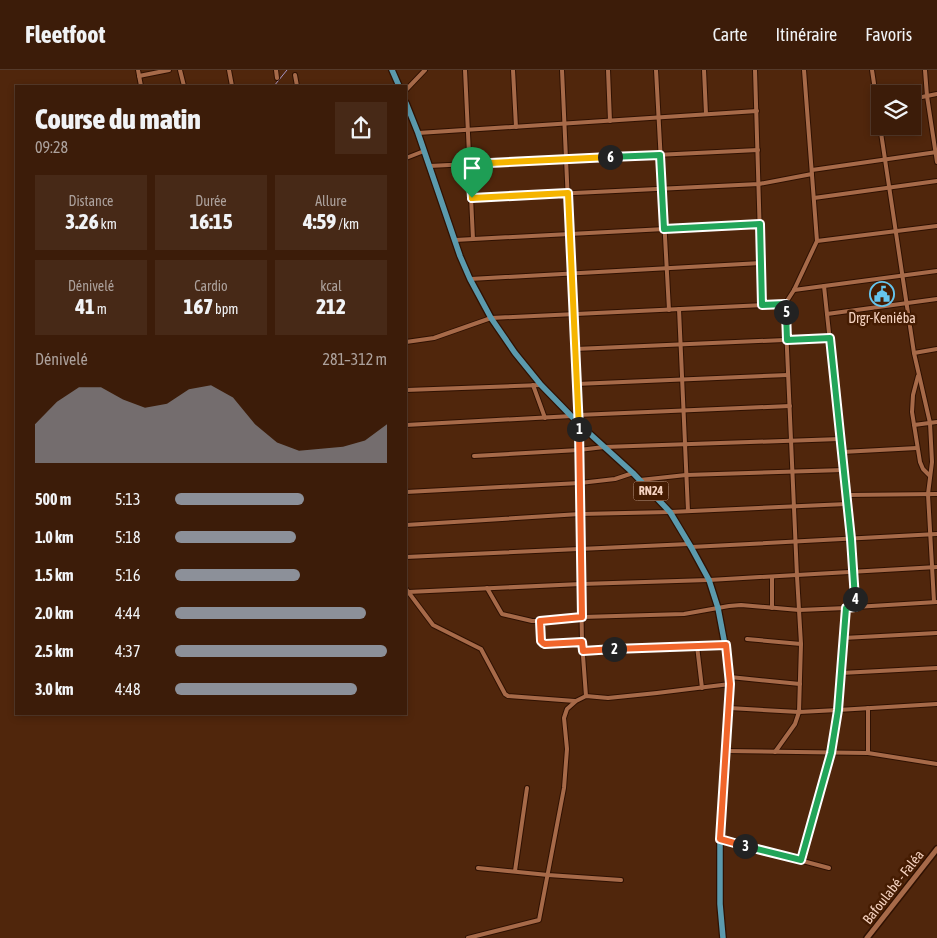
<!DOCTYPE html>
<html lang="fr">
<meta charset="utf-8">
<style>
body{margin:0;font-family:"Asap Condensed",sans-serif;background:#472917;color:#f1f3f6;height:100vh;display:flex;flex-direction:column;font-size:19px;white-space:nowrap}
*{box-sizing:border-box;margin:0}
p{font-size:16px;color:#aca19c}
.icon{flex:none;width:28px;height:28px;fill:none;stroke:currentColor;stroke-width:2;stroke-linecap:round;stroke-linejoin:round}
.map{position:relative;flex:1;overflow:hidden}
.drawer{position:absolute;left:15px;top:15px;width:392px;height:630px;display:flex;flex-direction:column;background:#3c1c09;border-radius:0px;box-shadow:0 2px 8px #0003,0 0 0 1px #553a2a}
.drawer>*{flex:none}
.controls{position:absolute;left:871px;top:15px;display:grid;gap:10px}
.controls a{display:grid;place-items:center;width:50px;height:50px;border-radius:0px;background:#3c1c09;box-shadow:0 2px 8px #0003,0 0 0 1px #553a2a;font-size:25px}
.pin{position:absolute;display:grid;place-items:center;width:42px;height:42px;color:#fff;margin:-51px -21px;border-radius:50% 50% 50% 0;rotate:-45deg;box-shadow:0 0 5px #0007}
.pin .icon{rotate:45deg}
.km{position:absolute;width:25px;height:25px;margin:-12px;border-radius:50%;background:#222;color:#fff;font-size:14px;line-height:25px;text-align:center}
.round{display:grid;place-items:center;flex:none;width:52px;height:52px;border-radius:0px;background:#472917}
.summary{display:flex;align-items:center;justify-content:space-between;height:85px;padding:0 20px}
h1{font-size:28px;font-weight:800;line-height:38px}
.metrics{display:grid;grid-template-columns:repeat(3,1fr);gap:8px;height:85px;padding:5px 20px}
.metrics div{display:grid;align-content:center;border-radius:0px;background:#472917;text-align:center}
.metrics b{font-size:21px;font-weight:800}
.metrics small{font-size:14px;font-weight:400}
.metrics p{font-size:14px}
.chart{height:140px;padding:10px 20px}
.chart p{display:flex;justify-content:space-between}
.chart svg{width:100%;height:90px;margin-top:5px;fill:#8c9099;opacity:.7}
ul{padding:0 20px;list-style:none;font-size:16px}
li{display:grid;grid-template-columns:80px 60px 1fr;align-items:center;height:38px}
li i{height:12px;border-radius:6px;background:#8c9099}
header{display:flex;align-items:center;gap:30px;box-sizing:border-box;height:70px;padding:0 25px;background:#3c1c09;border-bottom:1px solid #553a2a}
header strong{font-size:24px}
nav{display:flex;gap:28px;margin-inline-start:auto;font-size:18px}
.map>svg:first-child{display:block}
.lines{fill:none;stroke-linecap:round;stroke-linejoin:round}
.stream{stroke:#a695c5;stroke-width:1}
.street-casing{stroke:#2f1102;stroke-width:6}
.secondary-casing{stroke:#2f1102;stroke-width:8}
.primary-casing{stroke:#2f1102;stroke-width:8}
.street{stroke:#a76a49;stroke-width:4}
.secondary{stroke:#a76a49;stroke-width:5}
.primary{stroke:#5b9aad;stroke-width:5.5}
.split-1-casing{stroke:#fff;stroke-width:10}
.split-2-casing{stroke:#fff;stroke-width:10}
.split-3-casing{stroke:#fff;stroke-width:10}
.split-4-casing{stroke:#fff;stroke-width:10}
.split-5-casing{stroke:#fff;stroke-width:10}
.split-6-casing{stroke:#fff;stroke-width:10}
.split-7-casing{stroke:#fff;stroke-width:10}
.split-1{stroke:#f5b400;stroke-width:6}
.split-2{stroke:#f0652b;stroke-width:6}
.split-3{stroke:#f0652b;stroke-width:6}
.split-4{stroke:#22a559;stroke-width:6}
.split-5{stroke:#22a559;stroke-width:6}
.split-6{stroke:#22a559;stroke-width:6}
.split-7{stroke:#f5b400;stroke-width:6}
.labels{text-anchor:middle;stroke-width:5;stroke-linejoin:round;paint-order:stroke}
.shield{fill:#451c02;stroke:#c19c88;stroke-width:1}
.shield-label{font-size:12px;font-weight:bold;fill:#f6d3c1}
.poi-label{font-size:14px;fill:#f6d3c1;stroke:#451c02}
.street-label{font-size:14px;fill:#f6d3c1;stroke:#451c02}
</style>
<header>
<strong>Fleetfoot</strong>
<nav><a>Carte</a><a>Itinéraire</a><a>Favoris</a></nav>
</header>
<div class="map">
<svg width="937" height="868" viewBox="0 0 937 868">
<rect width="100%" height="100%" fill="#50260c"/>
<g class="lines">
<path class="stream" d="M274,16L287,0"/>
<defs>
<g id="street">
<path d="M138,0L141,16"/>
<path d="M180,0L184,16"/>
<path d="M229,0L232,16"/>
<path d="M276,0L277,8"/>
<path d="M465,0L473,169"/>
<path d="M513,0L516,57"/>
<path d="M562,0L578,353L582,572L586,626"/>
<path d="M608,0L610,51"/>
<path d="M656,0L669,240"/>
<path d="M704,0L706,44"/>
<path d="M755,0L762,235"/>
<path d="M872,0L880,54"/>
<path d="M925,0L927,26L937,92"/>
<path d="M295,5L297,16"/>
<path d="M139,6L169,0"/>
<path d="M406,20L425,0"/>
<path d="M912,29L937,24"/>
<path d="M880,56L914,283L930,353L932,392L928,424L934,532"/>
<path d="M418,63L757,41"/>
<path d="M406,88L424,81"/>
<path d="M429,96L758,80"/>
<path d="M812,100L937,82"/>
<path d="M471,128L759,114L812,104"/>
<path d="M814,128L937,111"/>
<path d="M455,170L760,154"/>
<path d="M817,171L937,156"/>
<path d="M470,209L761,193"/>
<path d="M824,216L851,469L855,537"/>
<path d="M794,220L937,201"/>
<path d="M679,239L688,441"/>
<path d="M827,244L937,229"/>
<path d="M406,272L434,268L491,248L785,234"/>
<path d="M575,279L830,268"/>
<path d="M914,283L937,279"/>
<path d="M918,306L913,325L912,342L920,392L923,399L930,406"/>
<path d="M576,314L788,305"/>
<path d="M533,315L545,348"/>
<path d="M406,320L541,315"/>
<path d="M578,345L790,336"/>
<path d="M406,355L572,346"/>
<path d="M914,355L937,352"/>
<path d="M842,382L917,378"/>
<path d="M474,386L579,380L604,377L840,369"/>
<path d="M640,410L686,405L844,400"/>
<path d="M406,422L580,413L615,409L633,403"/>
<path d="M847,425L937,424"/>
<path d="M406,455L580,444L670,442L847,434"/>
<path d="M691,477L937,464"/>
<path d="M406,487L689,474"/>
<path d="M487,518L502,544L532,551H540L582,547L684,544L729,536L741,535L799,540L846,538L855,537L937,532"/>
<path d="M406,519L433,555L481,579L505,624L508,626L575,631"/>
<path d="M408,522L581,514L709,510L937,497"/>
<path d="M772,538V507"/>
<path d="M540,551L541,571L543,573L582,572"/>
<path d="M843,568L937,563"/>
<path d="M747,569L801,574"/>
<path d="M697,576L702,618"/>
<path d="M583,581L725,575"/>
<path d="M841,603L937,598"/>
<path d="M730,607L800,614"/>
<path d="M729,638L799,642L838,640L937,634"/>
<path d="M726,681L868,683L937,694"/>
<path d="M775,682L795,654L799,642L801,574L797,506L785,234L794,220L817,171L804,0"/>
<path d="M868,683V638"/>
<path d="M720,769L829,798"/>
<path d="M801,790L831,683L838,640L846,538"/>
<path d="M478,798L548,805L621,810"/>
<path d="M515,801L527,718"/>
<path d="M468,868L539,850L564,718L567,679L564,648L567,639L576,631L586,626L608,628L657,623L730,614"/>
</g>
<path id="secondary" d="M867,868L937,779"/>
<g id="primary">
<path d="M392,0L399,16"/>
<path d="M406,33L418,63L460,186L470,209L491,248L515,283L541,315L578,353L633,403L670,442L691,477L709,510L718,538L725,575L730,607L729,638L720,769V834L723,868"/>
</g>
</defs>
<use href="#street" class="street-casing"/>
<use href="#secondary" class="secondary-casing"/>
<use href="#primary" class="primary-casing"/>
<use href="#street" class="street"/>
<use href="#secondary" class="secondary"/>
<use href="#primary" class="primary"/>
</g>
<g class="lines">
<defs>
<path id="split-1" d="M472,128L568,123L579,359"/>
<path id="split-2" d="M579,359L582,547L540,551L541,571L543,573L545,574L582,572L583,581L614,579"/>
<path id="split-3" d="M614,579L726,575L730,614L720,769L745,776"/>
<path id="split-4" d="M745,776L801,790L831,683L838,640L846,538L855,537V529"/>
<path id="split-5" d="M786,242L787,270L830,268L851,469L855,529"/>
<path id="split-6" d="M610,87L660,85L664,159L760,154L762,235L785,234L786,242"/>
<path id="split-7" d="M472,128L470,94L610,87"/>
</defs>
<use href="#split-1" class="split-1-casing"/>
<use href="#split-2" class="split-2-casing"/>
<use href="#split-3" class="split-3-casing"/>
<use href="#split-4" class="split-4-casing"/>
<use href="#split-5" class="split-5-casing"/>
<use href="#split-6" class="split-6-casing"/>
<use href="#split-7" class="split-7-casing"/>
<use href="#split-1" class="split-1"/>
<use href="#split-2" class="split-2"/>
<use href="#split-3" class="split-3"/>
<use href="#split-4" class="split-4"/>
<use href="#split-5" class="split-5"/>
<use href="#split-6" class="split-6"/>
<use href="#split-7" class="split-7"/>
</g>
<defs>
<symbol id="civic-ring" viewBox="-11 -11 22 22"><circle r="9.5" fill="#451c02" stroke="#65c5ee" stroke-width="1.5"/><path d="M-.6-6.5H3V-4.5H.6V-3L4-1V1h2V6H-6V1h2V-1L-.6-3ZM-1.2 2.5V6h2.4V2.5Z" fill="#65c5ee"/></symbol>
</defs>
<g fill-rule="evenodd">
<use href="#civic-ring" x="868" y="210" width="28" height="28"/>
</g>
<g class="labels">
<rect class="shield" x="633.5" y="411.5" width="35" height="19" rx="4"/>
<g class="shield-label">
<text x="651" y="425">RN24</text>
</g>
<g class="poi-label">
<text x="882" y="253">Drgr-Keniéba</text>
</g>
<g class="street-label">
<text transform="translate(893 817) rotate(-52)" y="5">Bafoulabé - Faléa</text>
</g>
</g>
</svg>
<div class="controls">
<a><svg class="icon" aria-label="layers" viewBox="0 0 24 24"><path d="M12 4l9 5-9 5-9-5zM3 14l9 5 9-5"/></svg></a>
</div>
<div class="pin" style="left:472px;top:128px;background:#1e9e55"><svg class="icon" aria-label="arrive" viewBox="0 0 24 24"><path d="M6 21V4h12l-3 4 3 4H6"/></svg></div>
<b class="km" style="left:579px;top:359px">1</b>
<b class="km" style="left:614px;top:579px">2</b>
<b class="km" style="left:745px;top:776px">3</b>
<b class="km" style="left:855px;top:529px">4</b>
<b class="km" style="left:786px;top:242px">5</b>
<b class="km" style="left:610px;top:87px">6</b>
<section class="drawer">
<div class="summary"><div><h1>Course du matin</h1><p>09:28</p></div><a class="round"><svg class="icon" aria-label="share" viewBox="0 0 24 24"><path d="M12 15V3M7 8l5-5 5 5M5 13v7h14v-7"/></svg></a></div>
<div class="metrics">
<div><p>Distance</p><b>3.26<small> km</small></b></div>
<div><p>Durée</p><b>16:15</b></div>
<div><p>Allure</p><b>4:59<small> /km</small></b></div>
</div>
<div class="metrics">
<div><p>Dénivelé</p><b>41<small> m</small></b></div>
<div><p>Cardio</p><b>167<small> bpm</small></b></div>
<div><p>kcal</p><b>212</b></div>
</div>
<div class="chart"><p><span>Dénivelé</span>281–312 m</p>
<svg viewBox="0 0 160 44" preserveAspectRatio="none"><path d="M0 44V25L10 14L20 7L30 7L40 13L50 17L60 15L70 8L80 6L90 12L100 25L110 34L120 38L130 37L140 36L150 33L160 25V44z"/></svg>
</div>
<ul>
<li><b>500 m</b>5:13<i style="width:61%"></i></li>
<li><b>1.0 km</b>5:18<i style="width:57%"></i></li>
<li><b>1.5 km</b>5:16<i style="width:59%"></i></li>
<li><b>2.0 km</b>4:44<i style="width:90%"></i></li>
<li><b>2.5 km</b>4:37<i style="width:100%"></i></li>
<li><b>3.0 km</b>4:48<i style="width:86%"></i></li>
</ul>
</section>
</div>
